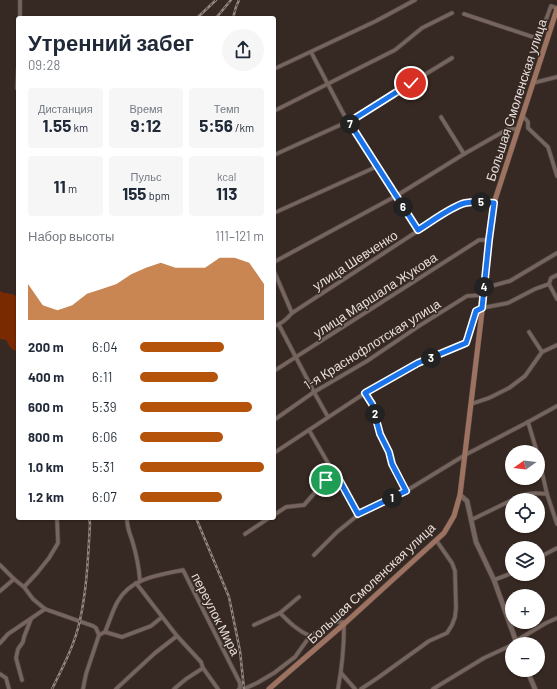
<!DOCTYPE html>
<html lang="ru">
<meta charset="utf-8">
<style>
body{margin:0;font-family:Barlow,sans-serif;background:#f6f6f7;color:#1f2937;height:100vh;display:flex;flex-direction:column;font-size:15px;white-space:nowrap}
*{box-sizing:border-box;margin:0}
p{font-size:13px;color:#747a83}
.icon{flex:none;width:22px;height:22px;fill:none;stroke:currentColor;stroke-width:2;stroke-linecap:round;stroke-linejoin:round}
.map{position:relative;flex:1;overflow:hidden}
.details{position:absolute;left:16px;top:16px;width:260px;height:504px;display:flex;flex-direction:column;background:#fff;border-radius:4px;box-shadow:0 1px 3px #0004}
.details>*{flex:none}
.needle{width:26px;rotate:256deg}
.controls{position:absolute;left:505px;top:445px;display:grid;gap:8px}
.controls a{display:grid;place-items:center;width:40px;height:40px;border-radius:50%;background:#fff;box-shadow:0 1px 3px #0004;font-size:20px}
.pin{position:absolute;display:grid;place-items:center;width:34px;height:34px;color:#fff;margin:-17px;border:2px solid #fff;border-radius:50%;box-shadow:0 1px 4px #0007}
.km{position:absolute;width:20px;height:20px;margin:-10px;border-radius:50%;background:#222;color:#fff;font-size:11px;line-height:20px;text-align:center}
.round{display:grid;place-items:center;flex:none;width:42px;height:42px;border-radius:21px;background:#f6f6f7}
.summary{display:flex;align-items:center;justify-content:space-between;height:68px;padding:0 12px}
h1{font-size:22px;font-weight:700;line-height:30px}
.figures{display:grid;grid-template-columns:repeat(3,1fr);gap:6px;height:68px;padding:4px 12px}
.figures div{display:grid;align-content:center;border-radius:4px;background:#f6f6f7;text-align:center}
.figures b{font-size:17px;font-weight:700}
.figures small{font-size:11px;font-weight:400}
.figures p{font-size:11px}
.chart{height:112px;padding:8px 12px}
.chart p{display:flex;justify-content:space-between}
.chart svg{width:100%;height:72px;margin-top:4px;fill:#b45309;opacity:.7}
ul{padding:0 12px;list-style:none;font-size:13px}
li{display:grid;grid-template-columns:64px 48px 1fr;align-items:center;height:30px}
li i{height:10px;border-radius:5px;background:#b45309}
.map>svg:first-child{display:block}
.green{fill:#7a2a00}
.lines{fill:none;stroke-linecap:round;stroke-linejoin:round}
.minor-casing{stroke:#514541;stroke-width:5}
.tertiary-casing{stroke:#514541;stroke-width:6}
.secondary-casing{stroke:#514541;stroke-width:6}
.minor{stroke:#75655e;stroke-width:3.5}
.tertiary{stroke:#75655e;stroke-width:4.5}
.secondary{stroke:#9d7260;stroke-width:5}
.rail-casing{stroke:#928782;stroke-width:2.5}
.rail{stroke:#362822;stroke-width:1;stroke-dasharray:3;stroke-linecap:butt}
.route-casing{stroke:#fff;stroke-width:8}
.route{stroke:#1a73e8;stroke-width:5}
.labels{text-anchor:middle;stroke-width:3;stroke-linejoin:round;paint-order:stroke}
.street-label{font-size:13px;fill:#e6ddd9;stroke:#362822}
</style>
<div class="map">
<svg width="557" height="689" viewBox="0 0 557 689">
<rect width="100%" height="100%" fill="#362822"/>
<path class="green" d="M0,291C8,295 11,292 18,297V351C11,351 9,345 6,340L0,339Z"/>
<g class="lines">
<defs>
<g id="minor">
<path d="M464,14L539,39L551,6L557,8"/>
<path d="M20,18V0"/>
<path d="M311,52L343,113L418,230"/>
<path d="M274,69L376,21L415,0"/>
<path d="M533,83L557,77"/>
<path d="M17,88L18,68"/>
<path d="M274,111L395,50L422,28L452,13"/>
<path d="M523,116L528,122V128L548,147L557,176"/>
<path d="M441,117L464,154"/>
<path d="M274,155L349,121L452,58"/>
<path d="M274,213L378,166"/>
<path d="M274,262L396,196L464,154L508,129H518"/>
<path d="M274,271L292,313"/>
<path d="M549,284L557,299"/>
<path d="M484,288L510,281L557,253"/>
<path d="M279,325L314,392L328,417"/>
<path d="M274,326C282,324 287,319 292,313L456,206C469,201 480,202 494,203"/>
<path d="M529,332L542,352"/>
<path d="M274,371L479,240H489"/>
<path d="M365,393L372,404L380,434L389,452L392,465L406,491"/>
<path d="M471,404L489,398L509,388L525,376L542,352L557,345"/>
<path d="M274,420L314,392L367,361L419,326L467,296L484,295"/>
<path d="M528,422L537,452"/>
<path d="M309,430L358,515"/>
<path d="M274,453L365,393L418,363L466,343L468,337L476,311L482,308L508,303L535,289L549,284L551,278L557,275"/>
<path d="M538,455L547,494L557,524"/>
<path d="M513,500C526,493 532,492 547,494"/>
<path d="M274,515L286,507L304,505L326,480L335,472"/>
<path d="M127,518C127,528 129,531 132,540C136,553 139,567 140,581"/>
<path d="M471,520L512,500"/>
<path d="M245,534L269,518"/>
<path d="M314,555L337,532L358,515L406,491L465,455L528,422L557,406"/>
<path d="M538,558L557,548"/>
<path d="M0,565L14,579L24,587L33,599L45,609L93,626L96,628L99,635L86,674L83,689"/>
<path d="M494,580L512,573"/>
<path d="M136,583L177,636L201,662L203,668L218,689"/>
<path d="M24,587L37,573L49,558L58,543L57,518"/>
<path d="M0,591L14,579"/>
<path d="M280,613C289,622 298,631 310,636"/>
<path d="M254,625L280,613L299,597"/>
<path d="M105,632L122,637L151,626L162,617"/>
<path d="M99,635L105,632C109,623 113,609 118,601C131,578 159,575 183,570L240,683V688L239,689"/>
<path d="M0,643L8,634L45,609"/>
<path d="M516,644L519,639L546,623L557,618"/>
<path d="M341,673L355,689"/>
<path d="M0,674L6,678L9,689"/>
<path d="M22,680L16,658L18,649L23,642L24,637L31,619"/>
<path d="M246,688L257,683L274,673L295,657L310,636L335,622H346"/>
<path d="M116,689L155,653L177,636"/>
<path d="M174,689L186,679L203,668"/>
<path d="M338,689C342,668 344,646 344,624"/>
<path d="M361,689L379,677L429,641L447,633L452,625L455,617L456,608L455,571L452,563L436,540"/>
<path d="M433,689L484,658L512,645"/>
</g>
<g id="tertiary">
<path d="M460,495L467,501L476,542L494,580L517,644"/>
<path d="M527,670L535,689"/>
</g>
<path id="secondary" d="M269,689L344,624L444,533L454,516L460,495L484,295L489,240L494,203L557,9"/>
</defs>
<use href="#minor" class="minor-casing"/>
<use href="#tertiary" class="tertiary-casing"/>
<use href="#secondary" class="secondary-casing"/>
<use href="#minor" class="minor"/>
<use href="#tertiary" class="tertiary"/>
<use href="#secondary" class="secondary"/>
<defs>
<g id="rail">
<path d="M197,18L216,0"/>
<path d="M216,18L231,0"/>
<path d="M233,18L236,7L239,0"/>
<path d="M196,518L229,597L240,651L244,689"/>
<path d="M52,689C63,667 75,644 80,620C87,588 88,557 90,524L89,518"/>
</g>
</defs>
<use href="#rail" class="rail-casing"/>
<use href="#rail" class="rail"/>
</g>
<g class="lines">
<defs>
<path id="route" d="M326,480L335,472L358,514L406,491L392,464L389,452L380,434L372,404L365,393L418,363L466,343L468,337L476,311L482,308L489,240L494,203C485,202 475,201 465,203C452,206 431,222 418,230L349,122L411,83"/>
</defs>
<use href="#route" class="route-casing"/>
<use href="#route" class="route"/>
</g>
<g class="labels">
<g class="street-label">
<text transform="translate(516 100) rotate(-72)" y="5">Большая Смоленская улица</text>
<text transform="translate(355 260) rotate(-33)" y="5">улица Шевченко</text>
<text transform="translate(375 295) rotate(-33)" y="5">улица Маршала Жукова</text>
<text transform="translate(372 344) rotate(-32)" y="5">1-я Краснофлотская улица</text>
<text transform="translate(371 583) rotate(-43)" y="5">Большая Смоленская улица</text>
<text transform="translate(216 614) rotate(63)" y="5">переулок Мира</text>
</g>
</g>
</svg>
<div class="controls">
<a><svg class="needle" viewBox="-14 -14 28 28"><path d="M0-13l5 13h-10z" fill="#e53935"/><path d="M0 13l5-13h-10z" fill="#747a83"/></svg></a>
<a><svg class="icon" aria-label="locate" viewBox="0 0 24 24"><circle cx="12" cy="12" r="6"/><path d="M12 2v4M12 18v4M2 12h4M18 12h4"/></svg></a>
<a><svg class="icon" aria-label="layers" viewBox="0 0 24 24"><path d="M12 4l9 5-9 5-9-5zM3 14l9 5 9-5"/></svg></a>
<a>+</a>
<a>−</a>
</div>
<div class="pin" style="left:326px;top:480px;background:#1e9e55"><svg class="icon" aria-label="arrive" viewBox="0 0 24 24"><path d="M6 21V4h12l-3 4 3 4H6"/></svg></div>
<div class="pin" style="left:411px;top:83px;background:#d93025"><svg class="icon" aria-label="check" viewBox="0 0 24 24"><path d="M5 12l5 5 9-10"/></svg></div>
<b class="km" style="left:392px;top:498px">1</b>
<b class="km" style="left:375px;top:414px">2</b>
<b class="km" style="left:431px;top:358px">3</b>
<b class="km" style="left:484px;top:287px">4</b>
<b class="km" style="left:481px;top:202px">5</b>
<b class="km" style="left:403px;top:207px">6</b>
<b class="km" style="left:350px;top:124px">7</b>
<section class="details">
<div class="summary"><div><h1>Утренний забег</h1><p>09:28</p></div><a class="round"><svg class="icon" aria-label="share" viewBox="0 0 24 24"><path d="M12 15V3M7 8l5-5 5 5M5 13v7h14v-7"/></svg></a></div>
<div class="figures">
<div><p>Дистанция</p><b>1.55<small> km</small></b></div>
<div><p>Время</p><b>9:12</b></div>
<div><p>Темп</p><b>5:56<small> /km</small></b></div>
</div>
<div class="figures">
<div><b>11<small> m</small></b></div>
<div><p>Пульс</p><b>155<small> bpm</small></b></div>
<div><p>kcal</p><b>113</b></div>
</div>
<div class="chart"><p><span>Набор высоты</span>111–121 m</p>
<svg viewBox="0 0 160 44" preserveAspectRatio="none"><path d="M0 44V22L10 35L20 38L30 35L40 28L50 25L60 22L70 16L80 12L90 9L100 12L110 12L120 12L130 6L140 6L150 9L160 22V44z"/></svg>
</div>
<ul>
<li><b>200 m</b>6:04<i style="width:68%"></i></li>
<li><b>400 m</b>6:11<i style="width:63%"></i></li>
<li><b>600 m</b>5:39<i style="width:90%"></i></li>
<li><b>800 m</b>6:06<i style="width:67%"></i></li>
<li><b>1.0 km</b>5:31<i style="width:100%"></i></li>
<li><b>1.2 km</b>6:07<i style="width:66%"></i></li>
</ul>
</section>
</div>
